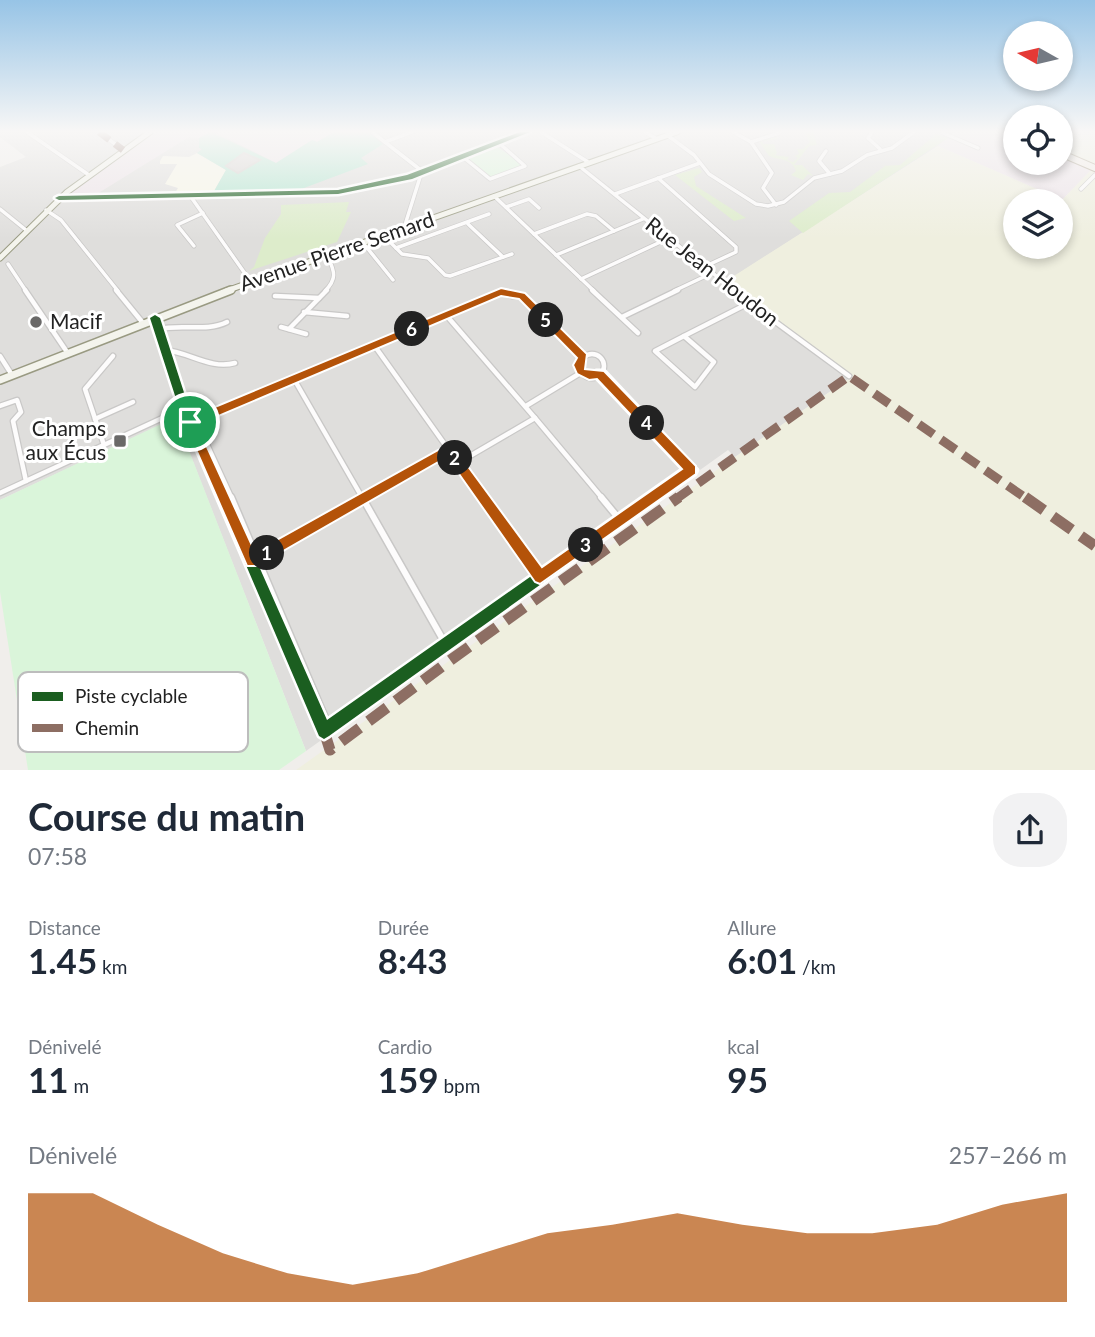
<!DOCTYPE html>
<html lang="fr">
<meta charset="utf-8">
<style>
body{margin:0;font-family:Lato,sans-serif;background:#f2f2f3;color:#1f2937;height:100vh;display:flex;flex-direction:column;font-size:26px;white-space:nowrap}
*{box-sizing:border-box;margin:0}
p{font-size:23px;color:#747a83}
.icon{flex:none;width:38px;height:38px;fill:none;stroke:currentColor;stroke-width:2;stroke-linecap:round;stroke-linejoin:round}
.map{position:relative;height:770px;overflow:hidden}
.side{display:flex;flex-direction:column;background:#fff;flex:1}
.side>*{flex:none}
.needle{width:46px;rotate:278deg}
.tools{position:absolute;left:1003px;top:21px;display:grid;gap:14px}
.tools a{display:grid;place-items:center;width:70px;height:70px;border-radius:50%;background:#fff;box-shadow:0 4px 10px #0003;font-size:35px}
.pin{position:absolute;display:grid;place-items:center;width:60px;height:60px;color:#fff;margin:-30px;border:4px solid #fff;border-radius:50%;box-shadow:0 2px 7px #0007}
.km{position:absolute;width:35px;height:35px;margin:-18px;border-radius:50%;background:#222;color:#fff;font-size:19px;line-height:35px;text-align:center}
.round{display:grid;place-items:center;flex:none;width:74px;height:74px;border-radius:28px;background:#f2f2f3}
.headline{display:flex;align-items:center;justify-content:space-between;height:119px;padding:0 28px}
h1{font-size:38px;font-weight:700;line-height:52px}
.figures{display:grid;grid-template-columns:repeat(3,1fr);gap:10px;height:119px;padding:7px 28px}
.figures div{display:grid;align-content:center}
.figures b{font-size:35px;font-weight:700}
.figures small{font-size:19px;font-weight:400}
.figures p{font-size:19px}
.chart{height:196px;padding:14px 28px}
.chart p{display:flex;justify-content:space-between}
.chart svg{width:100%;height:126px;margin-top:7px;fill:#b45309;opacity:.7}
.map>svg:first-child{display:block}
.residential{fill:#dfdedc}
.industrial{fill:#ede4e9}
.education{fill:#f8f7e8}
.farmland{fill:#efefdf;fill-rule:evenodd}
.grass{fill:#ddeccb}
.park{fill:#daf5da}
.pitch{fill:#b7e6d2}
.building{fill:#d7d4d2;stroke:#d3d0cc;stroke-width:2}
.lines{fill:none;stroke-linecap:round;stroke-linejoin:round}
.street-far2-casing{stroke:#c9c8c7;stroke-width:5}
.street-far1-casing{stroke:#c9c8c7;stroke-width:7}
.street-casing{stroke:#c9c8c7;stroke-width:9}
.secondary-far1-casing{stroke:#999a82;stroke-width:7}
.secondary-casing{stroke:#999a82;stroke-width:10}
.primary-casing{stroke:#a79c86;stroke-width:8}
.street-far2{stroke:#fdfcfc;stroke-width:3.5}
.street-far1{stroke:#fdfcfc;stroke-width:4.5}
.street{stroke:#fdfcfc;stroke-width:6}
.secondary-far1{stroke:#f4f4ed;stroke-width:5}
.secondary{stroke:#f4f4ed;stroke-width:7}
.primary{stroke:#f3ede7;stroke-width:6}
.quiet-far2{stroke:#8d6e63;stroke-width:7;stroke-dasharray:13 7;stroke-linecap:butt}
.quiet-far1{stroke:#8d6e63;stroke-width:9;stroke-dasharray:18 9;stroke-linecap:butt}
.quiet{stroke:#8d6e63;stroke-width:11;stroke-dasharray:23 11;stroke-linecap:butt}
.cycleway-casing{stroke:#fff;stroke-width:5}
.cycleway{fill:#1b5e20;fill-rule:evenodd}
.route{fill:#b45309;stroke:#fff;stroke-width:2;fill-rule:evenodd}
.poi-dot{fill:#6a6968;stroke:#fff;stroke-width:2.5}
.labels{text-anchor:middle;stroke-width:6;stroke-linejoin:round;paint-order:stroke}
.street-label{font-size:21px;fill:#222;stroke:#fff}
.poi-label{font-size:21px;fill:#222;stroke:#fff;text-anchor:start}
.key{fill:#fff;stroke:#bdbdbd;stroke-width:2}
.key-label{font-size:19px;fill:#222}
</style>
<div class="map">
<svg width="1095" height="770" viewBox="0 0 1095 770">
<rect width="100%" height="100%" fill="#f0eeeb"/>
<path class="residential" d="M0,132H954L938,146L727,281L854,375L735,457L728,450L306,751L176,418L0,500V167L26,157L0,137Z"/>
<g class="industrial">
<path d="M150,132H211L199,138L189,137L92,197L58,199Z"/>
<path d="M215,132H334L317,142L312,140L276,163Z"/>
<path d="M954,132H1002L1015,137V163H1060L1061,156L1092,169L1062,200L938,146Z"/>
</g>
<path class="education" d="M197,153L226,170L213,193H175L178,188L165,184L177,164H160V161L163,156L189,157Z"/>
<g class="farmland">
<path d="M1060,132H1095V164L1061,150Z"/>
<path d="M938,146L1062,200L1095,166V770H296L735,457L853,376L726,281ZM1015,201H1060V247H1015Z"/>
</g>
<g class="grass">
<path d="M797,132H813L817,145L809,146L794,165H802L813,176L808,174L803,180L791,175L796,171C791,157 780,161 769,156L759,141L776,137L778,139L762,141L763,144H774L777,153L775,155L789,157L787,160L793,162L798,158L795,156L799,154L797,149H803L810,142L805,133Z"/>
<path d="M936,134L948,138L803,233L789,221L829,193L850,192L885,166H881L900,165Z"/>
<path d="M699,168L702,172L694,177L696,186L746,218L734,221L675,175Z"/>
<path d="M349,202L346,212H351L337,242L249,271L254,267L265,238L281,214V205Z"/>
</g>
<g class="park">
<path d="M498,147L523,165L492,178L468,159Z"/>
<path d="M176,417L306,751L279,770H28L0,592V500Z"/>
</g>
<path class="pitch" d="M211,132L276,163L312,140L317,142L334,132H369L383,144L361,158L368,164L296,191L213,193L226,170L197,153L202,149L199,148V138Z"/>
<path class="building" d="M244,153L260,160L238,173L226,166Z"/>
<g class="lines">
<defs>
<g id="street-far2">
<path d="M27,132L89,175"/>
<path d="M99,132L123,150"/>
<path d="M372,132L422,171L404,228"/>
<path d="M541,132L588,162"/>
<path d="M645,132L657,139"/>
<path d="M733,132L751,142L772,173L763,188L776,205"/>
<path d="M872,132L868,138L880,149"/>
<path d="M943,133L978,148"/>
<path d="M667,135L694,155L709,174L756,204L768,206L784,202L814,178L842,171L867,155L892,148L914,132"/>
<path d="M385,142L412,132"/>
<path d="M751,142L779,133"/>
<path d="M826,151L819,161L830,174"/>
<path d="M463,157L490,179L525,166L499,143"/>
<path d="M579,166L735,291"/>
<path d="M658,178L736,247V252L706,266"/>
<path d="M1081,189L1095,175"/>
<path d="M615,194L700,163"/>
<path d="M494,196L594,291"/>
<path d="M191,197L251,282"/>
<path d="M61,198L338,192L409,177L526,132"/>
<path d="M506,207L529,199L539,208"/>
<path d="M0,209L26,230"/>
<path d="M46,210L61,220L118,291"/>
<path d="M468,224L503,257"/>
<path d="M534,234L587,214L596,216L614,231"/>
<path d="M384,236L402,254L428,258L445,275L450,276L512,254"/>
<path d="M364,244L393,280"/>
<path d="M194,246L177,225L203,213"/>
<path d="M396,248L489,214"/>
<path d="M556,255L643,219"/>
<path d="M8,264L26,291"/>
<path d="M581,279L669,238"/>
<path d="M325,291C337,279 335,272 328,257"/>
<path d="M674,291L712,273"/>
</g>
<g id="street-far1">
<path d="M25,290L67,352"/>
<path d="M116,290L143,323"/>
<path d="M592,290L638,333"/>
<path d="M732,290L849,376"/>
<path d="M275,296L319,298"/>
<path d="M304,312L347,316"/>
<path d="M622,317L678,290"/>
<path d="M156,318L184,408L223,499"/>
<path d="M281,327L306,334"/>
<path d="M159,329C181,324 207,332 227,322"/>
<path d="M289,329L327,290"/>
<path d="M684,336L714,362L695,387L655,351Z"/>
<path d="M684,336L749,303"/>
<path d="M374,345L458,463L535,418L446,315"/>
<path d="M165,350C189,352 211,370 235,363"/>
<circle cx="592" cy="366" r="12"/>
<path d="M0,356L12,375"/>
<path d="M600,374L691,470L650,499"/>
<path d="M294,379L363,499"/>
<path d="M0,406L17,400L21,412L13,421L26,481"/>
<path d="M526,406L582,372"/>
<path d="M535,418L603,499"/>
<path d="M95,419L133,402"/>
<path d="M190,422L501,292L512,296L521,295L583,357"/>
<path d="M191,423L198,425L232,499"/>
<path d="M104,445L85,389L113,356"/>
<path d="M458,463L484,499"/>
<path d="M0,493L184,408"/>
<path d="M361,499L449,449"/>
</g>
<g id="street">
<path d="M223,497L324,731"/>
<path d="M231,497L326,720L324,729"/>
<path d="M362,497L446,645"/>
<path d="M483,497L540,577"/>
<path d="M601,497L620,520"/>
<path d="M255,560L365,497"/>
<path d="M324,731L653,497"/>
</g>
<g id="secondary-far1">
<path d="M0,258L67,192L150,132"/>
<path d="M226,291L677,132"/>
</g>
<path id="secondary" d="M0,380L231,290"/>
<g id="primary">
<path d="M1008,132L1015,135"/>
<path d="M1060,153L1095,168"/>
</g>
</defs>
<use href="#street-far2" class="street-far2-casing"/>
<use href="#street-far1" class="street-far1-casing"/>
<use href="#street" class="street-casing"/>
<use href="#secondary-far1" class="secondary-far1-casing"/>
<use href="#secondary" class="secondary-casing"/>
<use href="#primary" class="primary-casing"/>
<use href="#street-far2" class="street-far2"/>
<use href="#street-far1" class="street-far1"/>
<use href="#street" class="street"/>
<use href="#secondary-far1" class="secondary-far1"/>
<use href="#secondary" class="secondary"/>
<use href="#primary" class="primary"/>
<path class="quiet-far2" d="M99,132L123,150"/>
<path class="quiet-far1" d="M676,499L849,376L1027,499"/>
<g class="quiet">
<path d="M1025,497L1095,546"/>
<path d="M324,731L330,750L452,659L679,497"/>
</g>
<defs>
<g id="cycleway">
<path d="M520,132H530L412,179L338,194L59,200L55,198L59,196L338,190L407,175Z"/>
<path d="M155,315L160,318L189,408L327,720L683,469L596,377L595,374L596,371H604L697,470L695,474L329,736L324,739L319,736L179,408L150,318Z"/>
</g>
</defs>
<use href="#cycleway" class="cycleway-casing"/>
<use href="#cycleway" class="cycleway"/>
</g>
<linearGradient id="sky" x2="0" y2="1"><stop stop-color="#97c4e6"/><stop offset="0.55" stop-color="#f8f7f6"/><stop offset="1" stop-color="#f8f7f6" stop-opacity="0"/></linearGradient>
<rect width="1095" height="239" fill="url(#sky)"/>
<path class="route" d="M501,288L525,293L587,354L585,369L604,371L696,466V474L540,584L535,582L447,457L257,566H247L184,422L186,419ZM501,296L519,299L577,358L573,365L577,374L589,380L597,379L682,469L542,567L453,446L449,444L255,552L197,425Z"/>
<g class="poi-dot">
<circle cx="36" cy="322" r="7"/>
<rect x="113" y="434" width="14" height="14" rx="3.5"/>
</g>
<g class="labels">
<g class="street-label">
<text transform="translate(337 252) rotate(-19)" y="7">Avenue Pierre Semard</text>
<text transform="translate(712 272) rotate(38)" y="7">Rue Jean Houdon</text>
</g>
<g class="poi-label">
<text x="50" y="329">Macif</text>
<text x="106" y="436" text-anchor="end">Champs<tspan x="106" dy="24">aux Écus</tspan></text>
</g>
</g>
<rect x="18" y="672" width="230" height="80" rx="10" class="key"/>
<rect x="32" y="692" width="31" height="9" fill="#1b5e20"/>
<rect x="32" y="724" width="31" height="8" fill="#8d6e63"/>
<g class="key-label">
<text x="75" y="703">Piste cyclable</text>
<text x="75" y="735">Chemin</text>
</g>
</svg>
<div class="tools">
<a><svg class="needle" viewBox="-14 -14 28 28"><path d="M0-13l5 13h-10z" fill="#e53935"/><path d="M0 13l5-13h-10z" fill="#747a83"/></svg></a>
<a><svg class="icon" aria-label="locate" viewBox="0 0 24 24"><circle cx="12" cy="12" r="6"/><path d="M12 2v4M12 18v4M2 12h4M18 12h4"/></svg></a>
<a><svg class="icon" aria-label="layers" viewBox="0 0 24 24"><path d="M12 4l9 5-9 5-9-5zM3 14l9 5 9-5"/></svg></a>
</div>
<div class="pin" style="left:190px;top:422px;background:#1e9e55"><svg class="icon" aria-label="arrive" viewBox="0 0 24 24"><path d="M6 21V4h12l-3 4 3 4H6"/></svg></div>
<b class="km" style="left:267px;top:553px">1</b>
<b class="km" style="left:455px;top:458px">2</b>
<b class="km" style="left:586px;top:545px">3</b>
<b class="km" style="left:647px;top:423px">4</b>
<b class="km" style="left:546px;top:320px">5</b>
<b class="km" style="left:412px;top:329px">6</b>
</div>
<section class="side">
<div class="headline"><div><h1>Course du matin</h1><p>07:58</p></div><a class="round"><svg class="icon" aria-label="share" viewBox="0 0 24 24"><path d="M12 15V3M7 8l5-5 5 5M5 13v7h14v-7"/></svg></a></div>
<div class="figures">
<div><p>Distance</p><b>1.45<small> km</small></b></div>
<div><p>Durée</p><b>8:43</b></div>
<div><p>Allure</p><b>6:01<small> /km</small></b></div>
</div>
<div class="figures">
<div><p>Dénivelé</p><b>11<small> m</small></b></div>
<div><p>Cardio</p><b>159<small> bpm</small></b></div>
<div><p>kcal</p><b>95</b></div>
</div>
<div class="chart"><p><span>Dénivelé</span>257–266 m</p>
<svg viewBox="0 0 160 44" preserveAspectRatio="none"><path d="M0 44V6L10 6L20 17L30 27L40 34L50 38L60 34L70 27L80 20L90 17L100 13L110 17L120 20L130 20L140 17L150 10L160 6V44z"/></svg>
</div>
</section>
